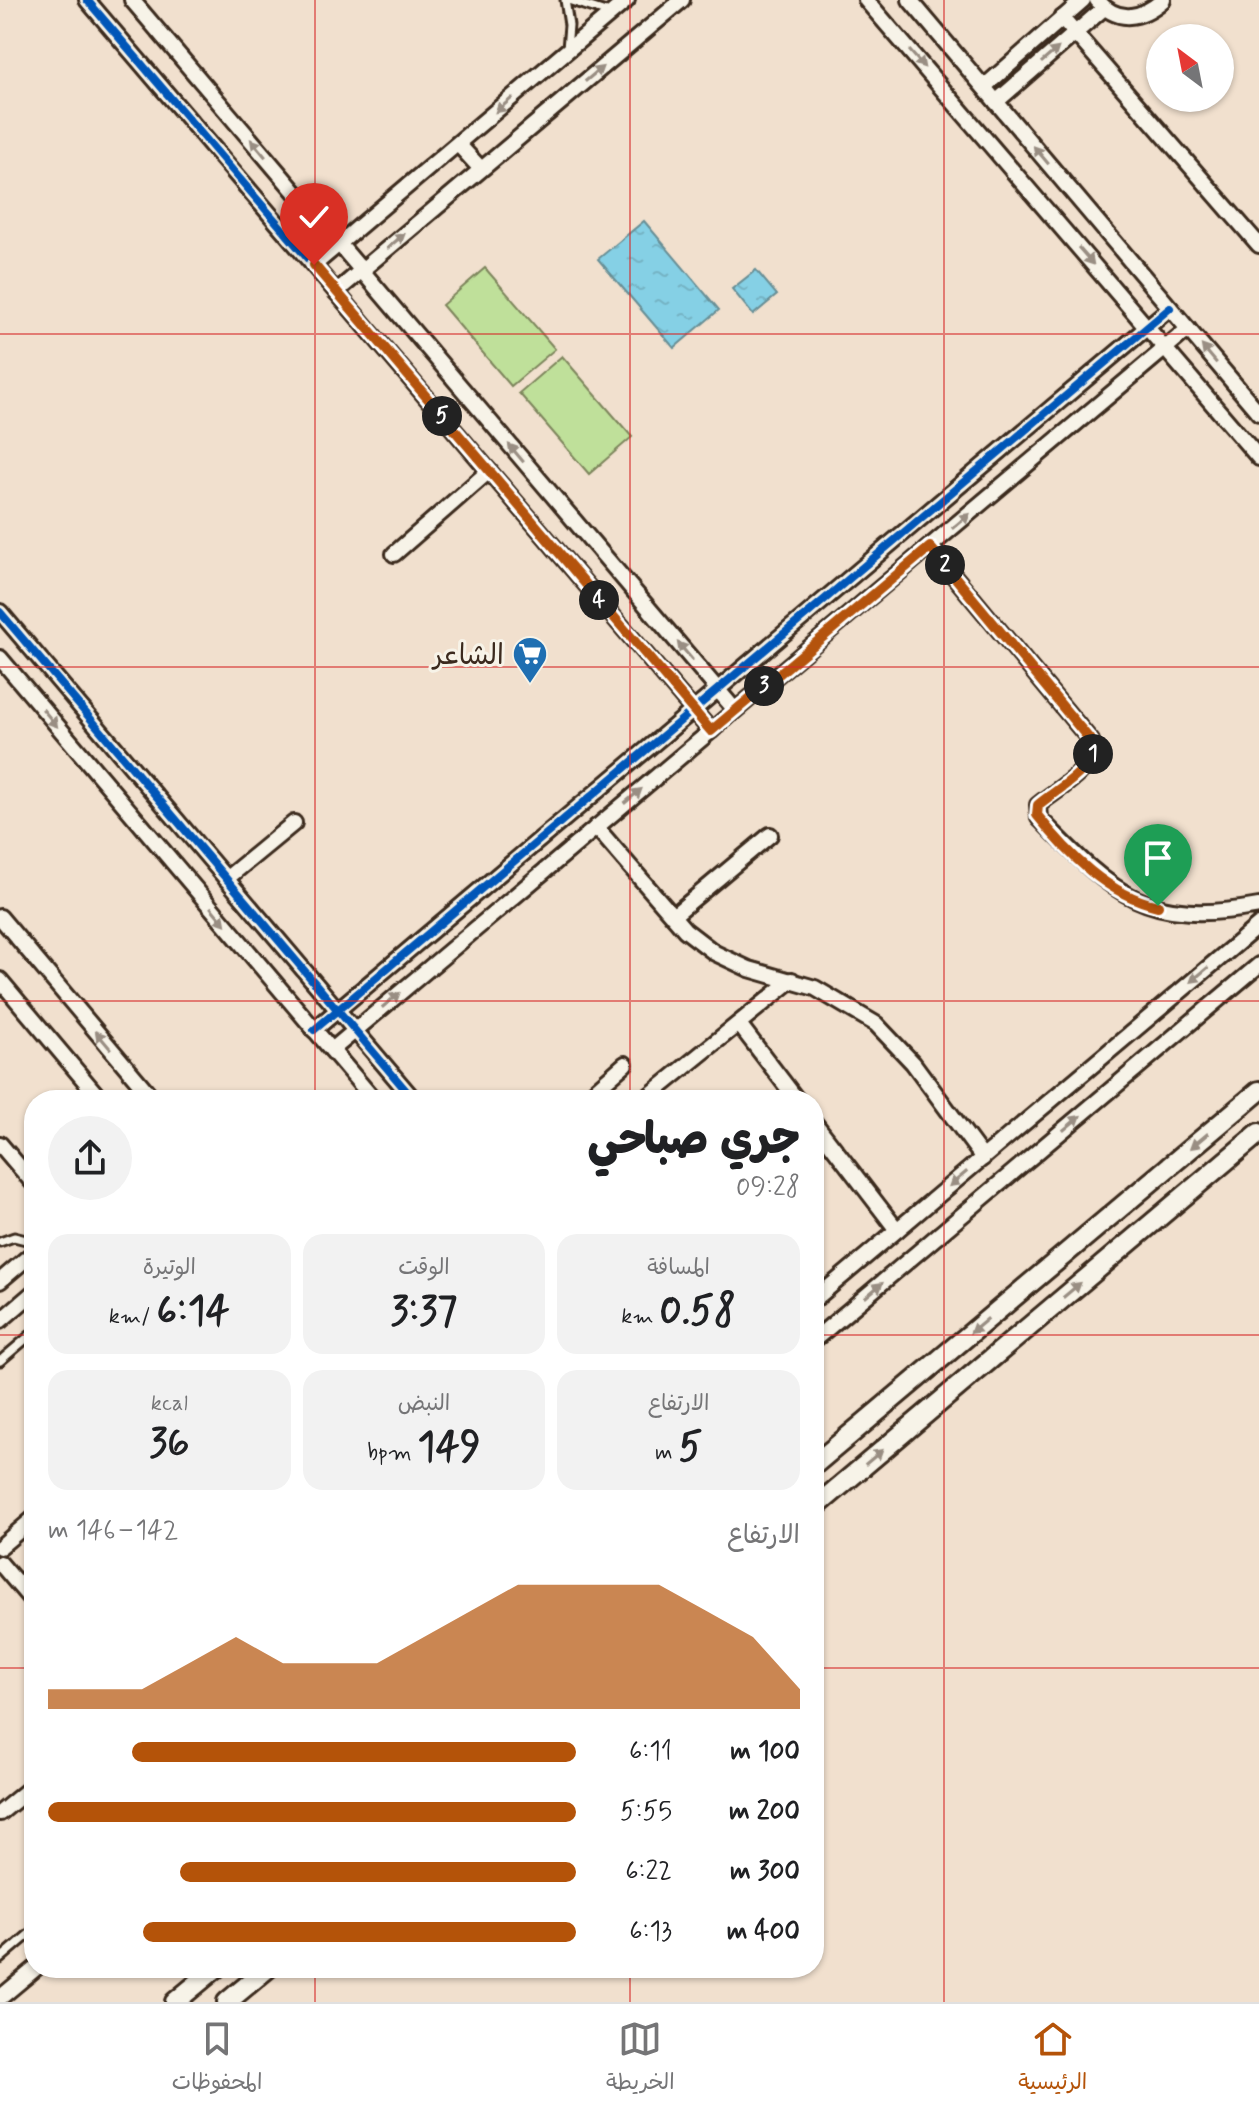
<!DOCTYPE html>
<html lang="ar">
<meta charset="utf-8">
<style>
body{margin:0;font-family:Mynerve,"Playpen Sans Arabic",sans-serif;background:#f2f2f2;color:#202124;direction:rtl;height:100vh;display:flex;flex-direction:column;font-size:30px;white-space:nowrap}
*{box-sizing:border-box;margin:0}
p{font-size:26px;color:#757577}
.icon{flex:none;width:44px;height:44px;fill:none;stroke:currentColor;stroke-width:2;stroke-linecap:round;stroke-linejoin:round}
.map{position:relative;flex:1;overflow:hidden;direction:ltr}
.side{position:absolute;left:24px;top:1090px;width:800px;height:888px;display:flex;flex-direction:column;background:#fff;border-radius:32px;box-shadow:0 2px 6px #0004;direction:rtl}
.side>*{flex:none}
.needle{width:52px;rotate:328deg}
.controls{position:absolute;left:1146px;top:24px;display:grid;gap:16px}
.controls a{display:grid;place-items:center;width:88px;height:88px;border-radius:50%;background:#fff;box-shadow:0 2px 6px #0004;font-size:40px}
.pin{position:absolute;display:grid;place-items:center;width:68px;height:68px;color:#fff;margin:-82px -34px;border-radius:50% 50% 50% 0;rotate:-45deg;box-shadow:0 0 8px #0007}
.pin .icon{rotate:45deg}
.km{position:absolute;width:40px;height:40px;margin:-20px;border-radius:50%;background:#222;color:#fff;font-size:22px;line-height:40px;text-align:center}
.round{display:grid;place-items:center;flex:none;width:84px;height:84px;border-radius:42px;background:#f2f2f2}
.overview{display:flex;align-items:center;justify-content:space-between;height:136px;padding:0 24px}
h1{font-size:44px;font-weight:800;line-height:60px}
.figures{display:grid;grid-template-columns:repeat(3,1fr);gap:12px;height:136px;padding:8px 24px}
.figures div{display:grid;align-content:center;border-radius:20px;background:#f2f2f2;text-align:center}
.figures b{font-size:40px;font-weight:800}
.figures small{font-size:22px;font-weight:400}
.figures p{font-size:22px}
.chart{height:224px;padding:16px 24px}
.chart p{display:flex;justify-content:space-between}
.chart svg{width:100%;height:144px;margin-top:8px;fill:#b45309;opacity:.7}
ul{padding:0 24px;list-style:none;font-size:26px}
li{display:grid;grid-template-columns:128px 96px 1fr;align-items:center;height:60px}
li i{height:20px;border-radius:10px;background:#b45309}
.tabs{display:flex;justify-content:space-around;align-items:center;height:112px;border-top:2px solid #e0e0e0;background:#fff;font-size:22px;color:#757577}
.tabs a{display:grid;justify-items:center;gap:4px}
.tabs .active{color:#b45309}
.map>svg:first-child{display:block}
.green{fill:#bfe09a;stroke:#7d855c;stroke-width:2}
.water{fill:url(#water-ripples);stroke:#678e95;stroke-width:2}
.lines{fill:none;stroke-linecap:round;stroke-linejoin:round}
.service-casing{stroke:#3b2a1e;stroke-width:13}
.minor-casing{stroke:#3b2a1e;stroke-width:20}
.tertiary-casing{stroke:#3b2a1e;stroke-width:24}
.service{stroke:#f7f3e8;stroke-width:7}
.minor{stroke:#f7f3e8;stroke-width:14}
.tertiary{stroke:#f7f3e8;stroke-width:18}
.cycleway-casing{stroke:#f7f3e8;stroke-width:13}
.cycleway{stroke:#0057b8;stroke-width:8}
.oneway{fill:#998e83}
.route-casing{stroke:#fff;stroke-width:16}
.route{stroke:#b45309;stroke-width:10}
.grid{fill:none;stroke:#d62828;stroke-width:2;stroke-opacity:0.55}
.labels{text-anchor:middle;stroke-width:6;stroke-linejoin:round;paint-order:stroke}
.poi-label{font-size:28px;fill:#3b2a1e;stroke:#f7f3e8;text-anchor:end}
</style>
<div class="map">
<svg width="1259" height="2002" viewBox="0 0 1259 2002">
<defs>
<pattern id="water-ripples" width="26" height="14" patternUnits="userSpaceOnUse" patternTransform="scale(2)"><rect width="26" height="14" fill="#85d0e5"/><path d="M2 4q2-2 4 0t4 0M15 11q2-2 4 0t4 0" fill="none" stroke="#74b3c4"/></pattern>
</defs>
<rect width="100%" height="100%" fill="#f1e0ce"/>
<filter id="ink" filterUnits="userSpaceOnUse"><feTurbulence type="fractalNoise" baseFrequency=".0125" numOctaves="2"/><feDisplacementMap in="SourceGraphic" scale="16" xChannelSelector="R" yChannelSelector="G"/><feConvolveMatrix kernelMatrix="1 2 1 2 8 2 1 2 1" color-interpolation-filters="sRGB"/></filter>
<g filter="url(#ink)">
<g class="green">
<path d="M485,268L555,349L511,386L442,305Z"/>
<path d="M562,356L632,437L589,474L519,393Z"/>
</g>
<g class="water">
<path d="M644,221L719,310L674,348L598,259Z"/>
<path d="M756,270L777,295L753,315L732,289Z"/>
</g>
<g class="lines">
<defs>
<g id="service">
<path d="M565,0L569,25L567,49"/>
<path d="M568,0L609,13"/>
<path d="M0,1242L14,1237L34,1242"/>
<path d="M0,1361L34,1332"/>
<path d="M0,1959L34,1930"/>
</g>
<g id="minor">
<path d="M87,0L711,731"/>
<path d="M132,0L735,710"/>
<path d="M866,0L1259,458"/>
<path d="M910,0L1259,413"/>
<path d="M1097,0C1118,24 1141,19 1163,0"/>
<path d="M1062,18L1259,245"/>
<path d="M984,87L1083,0"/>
<path d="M996,102L1104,8"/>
<path d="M458,144L481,169"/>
<path d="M314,265L627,0"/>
<path d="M336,292L682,0"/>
<path d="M930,547L1091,741C1100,768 1056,789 1038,805L1039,818C1114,894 1145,927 1259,906"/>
<path d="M394,554L489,471"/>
<path d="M0,612L414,1100"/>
<path d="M0,658L374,1100"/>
<path d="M596,827L685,930L715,953L749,969L815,988L876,1024L913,1063L983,1158"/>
<path d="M226,879L294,823"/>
<path d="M673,916L770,835"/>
<path d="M0,917L154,1100"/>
<path d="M0,980L101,1100"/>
<path d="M739,1024L797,1100"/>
<path d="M314,1030L1170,308"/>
<path d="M332,1050L1188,329"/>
<path d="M649,1096L792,980"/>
<path d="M584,1100L625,1064"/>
<path d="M814,1122L897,1230"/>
<path d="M0,1144L34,1184"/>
<path d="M0,1281L34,1252"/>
<path d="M814,1300L1259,925"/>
<path d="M0,1321L34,1292"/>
<path d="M814,1340L1259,965"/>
<path d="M0,1547L34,1518"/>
<path d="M0,1563L34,1603"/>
<path d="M19,1585L34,1572"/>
<path d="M0,1813L34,1785"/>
<path d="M0,1998L36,1968"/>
</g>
<g id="tertiary">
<path d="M814,1465L1259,1091"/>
<path d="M814,1508L1259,1133"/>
<path d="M175,2002L216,1968"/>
<path d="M227,2002L268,1968"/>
</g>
</defs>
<use href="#service" class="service-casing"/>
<use href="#minor" class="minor-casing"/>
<use href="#tertiary" class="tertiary-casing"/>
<use href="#service" class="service"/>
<use href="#minor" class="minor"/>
<use href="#tertiary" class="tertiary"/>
<defs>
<g id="cycleway">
<path d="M87,0L711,731"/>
<path d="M0,612L414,1100"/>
<path d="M314,1030L1170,308"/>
</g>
</defs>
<use href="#cycleway" class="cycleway-casing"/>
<use href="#cycleway" class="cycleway"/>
</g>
<defs><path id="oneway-solid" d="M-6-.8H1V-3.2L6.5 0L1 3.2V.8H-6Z" transform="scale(2)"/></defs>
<g class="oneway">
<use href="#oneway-solid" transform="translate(1050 55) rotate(-41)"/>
<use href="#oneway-solid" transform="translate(917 59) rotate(49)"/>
<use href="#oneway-solid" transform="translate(594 74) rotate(-40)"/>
<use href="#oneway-solid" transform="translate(504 105) rotate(139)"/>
<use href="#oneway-solid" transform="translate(258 148) rotate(-130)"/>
<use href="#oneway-solid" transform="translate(1041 155) rotate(-130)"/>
<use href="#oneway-solid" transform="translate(396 241) rotate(-40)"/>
<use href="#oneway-solid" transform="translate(1086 256) rotate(49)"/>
<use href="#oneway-solid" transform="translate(1209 354) rotate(-130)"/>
<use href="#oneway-solid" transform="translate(516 453) rotate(-130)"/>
<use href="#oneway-solid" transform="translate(961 521) rotate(-40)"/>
<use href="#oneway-solid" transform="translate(685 651) rotate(-130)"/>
<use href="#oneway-solid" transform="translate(50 718) rotate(50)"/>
<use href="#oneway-solid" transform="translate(633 796) rotate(-40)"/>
<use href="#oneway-solid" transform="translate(218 916) rotate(50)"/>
<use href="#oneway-solid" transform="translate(1199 975) rotate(140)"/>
<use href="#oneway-solid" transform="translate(391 1000) rotate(-40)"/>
<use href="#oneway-solid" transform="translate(103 1040) rotate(-130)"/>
<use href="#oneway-solid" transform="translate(1072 1123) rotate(-40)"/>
<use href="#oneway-solid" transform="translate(1199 1141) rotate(140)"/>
<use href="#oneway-solid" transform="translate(958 1179) rotate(140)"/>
<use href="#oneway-solid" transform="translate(874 1290) rotate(-40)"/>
<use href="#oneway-solid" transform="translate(1072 1290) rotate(-40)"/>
<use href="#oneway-solid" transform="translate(979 1326) rotate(140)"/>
<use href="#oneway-solid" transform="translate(874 1457) rotate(-40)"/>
</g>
</g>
<g class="lines" filter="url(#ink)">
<defs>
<path id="route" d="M314,265L711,731L930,547L1091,741C1100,768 1056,789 1038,805L1037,815C1068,854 1108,895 1158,906"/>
</defs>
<use href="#route" class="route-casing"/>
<use href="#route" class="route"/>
</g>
<path class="grid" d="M315,0V1100M630,0V1100M944,0V2002M0,334H1259M0,667H1259M0,1001H1259M0,1335H34M814,1335H1259M0,1668H34M814,1668H1259M315,1968V2002M630,1968V2002"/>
<defs>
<symbol id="supermarket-pin" viewBox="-11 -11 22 30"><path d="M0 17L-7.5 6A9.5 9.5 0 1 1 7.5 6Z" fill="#1f6fb2" stroke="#f7f3e8"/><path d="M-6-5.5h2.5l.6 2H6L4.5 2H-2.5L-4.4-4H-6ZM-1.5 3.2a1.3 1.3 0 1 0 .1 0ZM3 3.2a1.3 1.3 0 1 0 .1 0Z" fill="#fff"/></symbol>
</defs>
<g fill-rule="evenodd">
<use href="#supermarket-pin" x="510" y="634" width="40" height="54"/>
</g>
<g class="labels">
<g class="poi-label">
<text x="504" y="664">الشاعر</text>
</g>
</g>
</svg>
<div class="controls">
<a><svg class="needle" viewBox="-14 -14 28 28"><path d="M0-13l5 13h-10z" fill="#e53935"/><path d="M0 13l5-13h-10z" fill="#757577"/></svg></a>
</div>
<div class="pin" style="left:1158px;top:906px;background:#1e9e55"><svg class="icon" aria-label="arrive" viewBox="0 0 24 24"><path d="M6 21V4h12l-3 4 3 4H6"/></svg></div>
<div class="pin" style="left:314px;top:265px;background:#d93025"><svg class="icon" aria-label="check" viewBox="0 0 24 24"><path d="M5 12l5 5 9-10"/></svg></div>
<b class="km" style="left:1093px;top:754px">1</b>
<b class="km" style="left:945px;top:565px">2</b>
<b class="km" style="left:764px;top:686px">3</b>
<b class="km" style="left:599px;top:600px">4</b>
<b class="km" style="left:442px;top:416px">5</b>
<section class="side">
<div class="overview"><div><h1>جري صباحي</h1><p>09:28</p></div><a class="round"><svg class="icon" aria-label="share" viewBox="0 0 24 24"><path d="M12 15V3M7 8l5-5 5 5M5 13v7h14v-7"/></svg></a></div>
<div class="figures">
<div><p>المسافة</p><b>0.58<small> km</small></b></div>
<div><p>الوقت</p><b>3:37</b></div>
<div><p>الوتيرة</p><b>6:14<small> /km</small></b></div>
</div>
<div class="figures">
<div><p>الارتفاع</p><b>5<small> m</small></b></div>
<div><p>النبض</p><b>149<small> bpm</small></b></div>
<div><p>kcal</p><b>36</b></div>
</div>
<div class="chart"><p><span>الارتفاع</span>142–146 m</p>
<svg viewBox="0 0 160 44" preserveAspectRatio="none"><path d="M0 44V38L10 38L20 38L30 30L40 22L50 30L60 30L70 30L80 22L90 14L100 6L110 6L120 6L130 6L140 14L150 22L160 38V44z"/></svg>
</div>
<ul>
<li><b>100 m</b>6:11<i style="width:84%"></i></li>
<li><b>200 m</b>5:55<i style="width:100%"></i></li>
<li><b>300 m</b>6:22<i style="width:75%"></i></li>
<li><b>400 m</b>6:13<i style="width:82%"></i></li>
</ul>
</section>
</div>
<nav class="tabs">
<a class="active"><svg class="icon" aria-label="home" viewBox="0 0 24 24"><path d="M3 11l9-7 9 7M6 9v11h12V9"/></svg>الرئيسية</a>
<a><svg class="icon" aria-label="map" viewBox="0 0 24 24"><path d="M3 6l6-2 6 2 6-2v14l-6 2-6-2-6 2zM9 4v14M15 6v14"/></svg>الخريطة</a>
<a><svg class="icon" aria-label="saved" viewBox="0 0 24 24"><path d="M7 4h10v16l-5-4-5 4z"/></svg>المحفوظات</a>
</nav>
